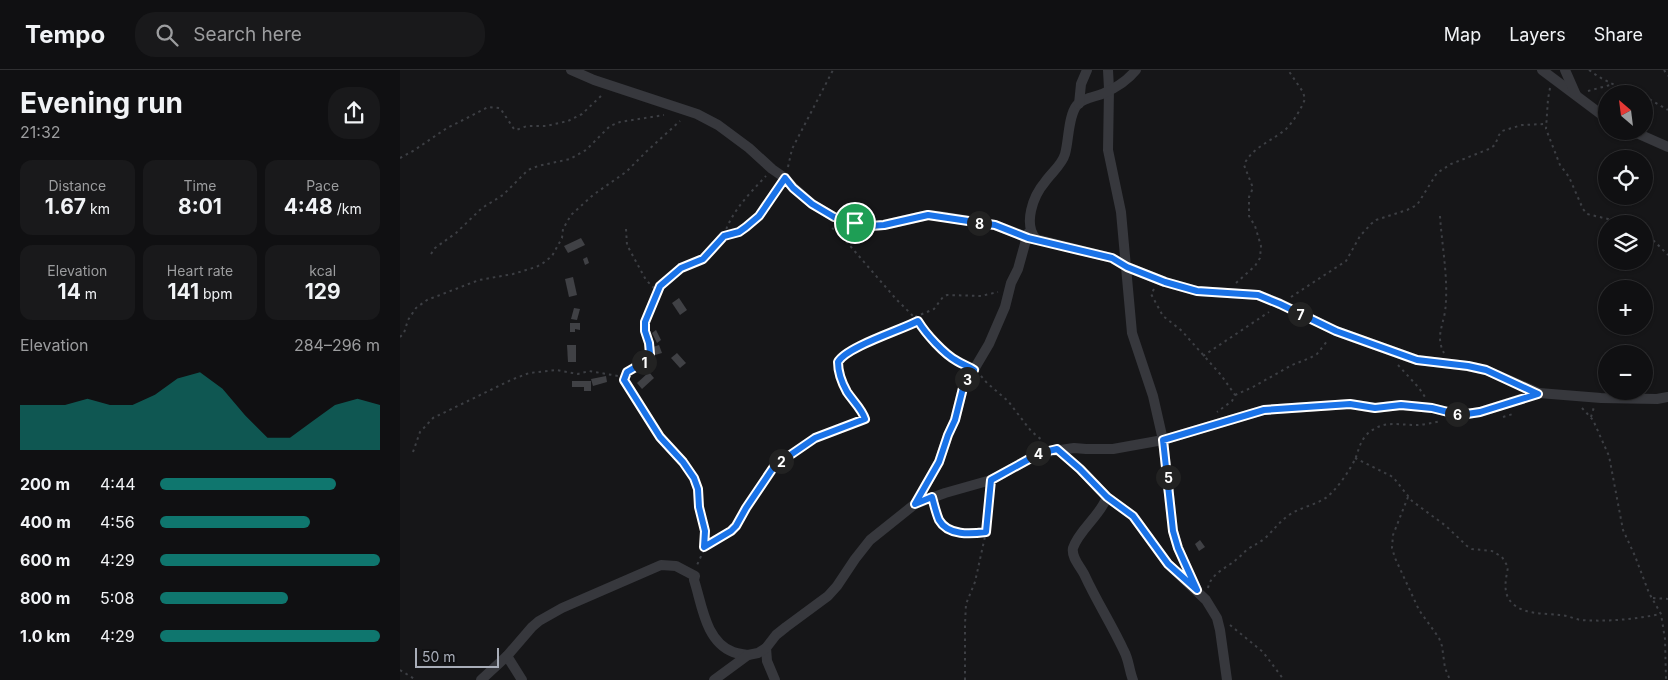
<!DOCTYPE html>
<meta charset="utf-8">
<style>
body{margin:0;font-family:Inter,sans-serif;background:#19191b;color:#f1f3f6;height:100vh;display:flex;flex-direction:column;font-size:19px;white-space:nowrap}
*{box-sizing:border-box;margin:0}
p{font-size:16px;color:#9c9d9f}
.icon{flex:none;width:28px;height:28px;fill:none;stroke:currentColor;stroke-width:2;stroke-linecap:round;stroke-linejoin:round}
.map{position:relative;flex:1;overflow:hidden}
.panel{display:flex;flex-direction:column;background:#101012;width:400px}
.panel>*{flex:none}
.needle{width:32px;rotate:332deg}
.buttons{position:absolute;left:1198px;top:15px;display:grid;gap:10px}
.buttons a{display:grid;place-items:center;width:55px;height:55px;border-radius:50%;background:#101012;box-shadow:0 1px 4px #0004,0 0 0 1px #303032;font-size:25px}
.scale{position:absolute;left:15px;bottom:12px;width:84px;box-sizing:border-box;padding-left:5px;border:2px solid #a8adb8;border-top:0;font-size:14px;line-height:18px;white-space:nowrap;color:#a8adb8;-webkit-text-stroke:4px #111113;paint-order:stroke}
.pin{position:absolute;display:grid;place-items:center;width:42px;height:42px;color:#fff;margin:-21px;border:2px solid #fff;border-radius:50%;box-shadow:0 1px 5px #0007}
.km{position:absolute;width:25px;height:25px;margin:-12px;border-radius:50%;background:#222;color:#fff;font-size:14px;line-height:25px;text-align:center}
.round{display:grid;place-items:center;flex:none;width:52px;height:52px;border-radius:20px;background:#19191b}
.headline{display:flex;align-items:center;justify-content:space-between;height:85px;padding:0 20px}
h1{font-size:28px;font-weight:700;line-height:38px}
.figures{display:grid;grid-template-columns:repeat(3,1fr);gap:8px;height:85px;padding:5px 20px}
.figures div{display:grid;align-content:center;border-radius:12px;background:#19191b;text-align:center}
.figures b{font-size:21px;font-weight:700}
.figures small{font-size:14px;font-weight:400}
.figures p{font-size:14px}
.chart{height:140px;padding:10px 20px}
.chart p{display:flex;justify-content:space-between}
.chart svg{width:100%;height:90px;margin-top:5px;fill:#0f766e;opacity:.7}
ul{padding:0 20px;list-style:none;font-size:16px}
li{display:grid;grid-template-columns:80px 60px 1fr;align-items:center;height:38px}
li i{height:12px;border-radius:6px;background:#0f766e}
header{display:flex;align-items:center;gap:30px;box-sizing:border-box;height:70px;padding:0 25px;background:#101012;border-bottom:1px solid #303032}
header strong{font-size:24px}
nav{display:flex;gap:28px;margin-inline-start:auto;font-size:18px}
.search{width:350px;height:45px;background:#19191b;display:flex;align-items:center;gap:12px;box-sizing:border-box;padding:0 18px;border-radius:20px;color:#9c9d9f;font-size:19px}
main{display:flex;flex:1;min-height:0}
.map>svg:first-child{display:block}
.building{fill:#404145}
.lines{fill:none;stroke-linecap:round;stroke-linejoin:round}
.path{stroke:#3d3f44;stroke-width:2;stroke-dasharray:2.5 4;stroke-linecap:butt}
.minor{stroke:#37383d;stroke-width:10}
.route-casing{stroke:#fff;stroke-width:10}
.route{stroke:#1a73e8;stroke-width:6}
</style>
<header>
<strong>Tempo</strong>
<div class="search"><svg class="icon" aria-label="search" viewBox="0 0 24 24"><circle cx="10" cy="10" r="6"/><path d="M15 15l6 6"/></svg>Search here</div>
<nav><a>Map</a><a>Layers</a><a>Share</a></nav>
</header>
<main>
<section class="panel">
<div class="headline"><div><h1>Evening run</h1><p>21:32</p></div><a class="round"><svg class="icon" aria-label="share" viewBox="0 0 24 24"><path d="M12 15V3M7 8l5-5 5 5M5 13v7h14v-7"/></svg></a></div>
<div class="figures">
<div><p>Distance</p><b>1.67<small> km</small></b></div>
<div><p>Time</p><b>8:01</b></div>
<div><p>Pace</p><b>4:48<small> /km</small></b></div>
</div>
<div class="figures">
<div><p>Elevation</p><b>14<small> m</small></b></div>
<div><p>Heart rate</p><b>141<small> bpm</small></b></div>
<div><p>kcal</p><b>129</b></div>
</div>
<div class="chart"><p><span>Elevation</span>284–296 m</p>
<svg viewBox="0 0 160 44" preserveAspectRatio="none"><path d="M0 44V22L10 22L20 22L30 19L40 22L50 22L60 17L70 9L80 6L90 14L100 27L110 38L120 38L130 30L140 22L150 19L160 22V44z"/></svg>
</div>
<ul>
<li><b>200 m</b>4:44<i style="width:80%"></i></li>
<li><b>400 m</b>4:56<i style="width:68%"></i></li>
<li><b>600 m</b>4:29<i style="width:100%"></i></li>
<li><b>800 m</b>5:08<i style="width:58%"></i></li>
<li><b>1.0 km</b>4:29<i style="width:100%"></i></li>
</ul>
</section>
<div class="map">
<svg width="1268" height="610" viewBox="0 0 1268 610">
<rect width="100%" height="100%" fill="#161618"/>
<g class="building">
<path d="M181,168L185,175L168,183L164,176Z"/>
<path d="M187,187L189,193L185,195L183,189Z"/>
<path d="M173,207L177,225L169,227L165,209Z"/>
<path d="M279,228L287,240L280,245L272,233Z"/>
<path d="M174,238L180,239L177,250L171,249Z"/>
<path d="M170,253H180V260L175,259V262H170Z"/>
<path d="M256,260L261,270L257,273L252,263Z"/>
<path d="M167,275H176V292H168Z"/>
<path d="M259,275L262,283L255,285L253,277Z"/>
<path d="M277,283L286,293L280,298L271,288Z"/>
<path d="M249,302L254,308L242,319L237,313Z"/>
<path d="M206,306L207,312L193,316L191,309Z"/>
<path d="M172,311H191V321H184V317H172Z"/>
<path d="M800,470L805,477L799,481L795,474Z"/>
</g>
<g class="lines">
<g class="path">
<path d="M1189,0C1205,12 1221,18 1239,24"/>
<path d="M1264,0L1268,6"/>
<path d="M1150,18L1148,29L1146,59L1160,95L1169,107L1183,139L1187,144L1208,149L1220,154"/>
<path d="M1188,21L1210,15"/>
<path d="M1244,26L1268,40"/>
<path d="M0,88L13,81L47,58L67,48L88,37L100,38L114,59L116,60L127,56H146L168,51L182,44L203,24"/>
<path d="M388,97L392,79L433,0"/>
<path d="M1040,146C1042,177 1049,211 1045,242C1042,258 1036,268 1044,283"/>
<path d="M432,158L439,163L496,229L518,251L532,269L555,291L565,295"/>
<path d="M226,159L227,175L246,210L257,221C255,225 255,231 253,236C249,243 244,249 245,258C245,267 252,276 249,285C245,296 228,297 223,310L260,367L283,392L294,408L298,419L299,437L306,466L303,482L297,495"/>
<path d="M1244,161L1268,185"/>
<path d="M324,165C332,141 349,124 366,106"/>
<path d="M31,184L35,178L56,163L82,138L103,125L128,100L138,96L170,89L186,80L210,56L220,52L264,45"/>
<path d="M836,213L855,196L860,188L861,176L855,156L849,146V127L853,118L844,95C851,78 872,71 886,59C894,51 901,39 905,29L903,22L888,0"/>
<path d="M754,219L751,224L763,246L782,261L789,269L821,305L835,325L832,331L817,342"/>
<path d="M257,221L260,216L281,198L303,189L324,166L339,161L346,157L359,146L378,117"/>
<path d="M891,227L946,191L960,166L971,154L976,150L1007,140L1017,135L1037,103L1051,94L1089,79L1095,75L1099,65L1102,61L1122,55L1145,54"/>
<path d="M515,247L534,239L543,227L547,225L581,226L598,222"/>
<path d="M0,267L4,263L8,250L16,238L27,230L79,210L113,204L136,197L142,194L152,186L162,168L163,159L171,145L193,125L226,102L247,81L280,51"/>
<path d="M803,286L869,242"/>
<path d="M998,295L1019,318L1025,327"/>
<path d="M581,306L587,313L608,331L631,361L643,371"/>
<path d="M835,325L853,317L892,295L910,288L917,284L928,270"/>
<path d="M1182,338L1193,350L1209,386L1223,460L1235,486L1249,523L1261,544L1265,569L1266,610"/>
<path d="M1103,347L1113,344"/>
<path d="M1191,347L1194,337"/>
<path d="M13,382L20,362L33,348L111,310L129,303L156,300L178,304L189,301L224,307"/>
<path d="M955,388L993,407L1012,431L1046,456L1067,476L1072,479L1092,481L1102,487L1108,497C1106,509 1102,523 1112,533C1124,545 1144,543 1159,545C1167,545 1174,549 1181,550C1209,552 1235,549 1261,544"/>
<path d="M1008,427L993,465L992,478L995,488L1019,540L1039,568L1042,576L1045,598L1050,610"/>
<path d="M535,437C543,465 561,464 586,462"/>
<path d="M304,477L331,461L336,457L346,438L373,398L383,390L415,368L465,349C459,329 433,313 439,289C460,270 493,265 518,251"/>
<path d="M808,518C811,503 827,498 837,489C841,486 844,482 848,479C854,475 859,473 864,469C873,461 879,452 889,445C901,437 916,435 927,427C937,419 951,399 956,387C960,375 962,366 974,359C987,351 1001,355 1015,355C1023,355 1032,353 1041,351"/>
<path d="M1253,528L1268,529"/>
<path d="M830,555L863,582L884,610"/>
<path d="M0,600L16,610"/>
<path d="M565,610V554L566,534L575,512L586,462L590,420"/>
</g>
<g class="minor">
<path d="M171,0L194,10L297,44L318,55L349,78L372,99L385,108L393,117L412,134L434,147L470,156L484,155L528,145L539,146L595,155L627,167L636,169"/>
<path d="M708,0L709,19L708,80L721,142L732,263L753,326L763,370L773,461L778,478L797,520"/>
<path d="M736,0C728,10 714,19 702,24C694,27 683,28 677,35C668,46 669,70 665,84C662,95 651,103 645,112C633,126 623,154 636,169L712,188L727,197L765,212L797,221L858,225L881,234L936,261L1017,290L1068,296L1086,300L1139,323L1201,328L1257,329L1268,327"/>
<path d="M1142,0L1206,48"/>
<path d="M1165,0L1176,25"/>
<path d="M679,34L681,14L687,0"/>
<path d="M1232,61L1268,77"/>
<path d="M657,379L680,399L707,427L733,446L768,494L806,530L817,548L820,560L827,610"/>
<path d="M707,427C700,446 679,460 673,478C671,488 681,497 685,506C697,532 712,555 724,581C729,590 729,600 733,610"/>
<path d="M515,434L539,392L548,365L555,350L563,318L589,274L605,237L611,213L618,199L628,163"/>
<path d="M366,578L367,591L375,610"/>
<path d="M107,586L122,610"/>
<path d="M81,610L107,586L132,557L139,551L162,538L261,495L276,496L295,506L294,510C302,534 305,571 333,582C338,584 343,584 348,585"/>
<path d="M314,610L348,585L358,583L366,578L376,565L386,557L428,526L437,516L455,489L470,470L515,434L545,423L591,410L640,383L674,378L686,379H713L763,370L864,340L950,334L975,338L1001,335L1032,338L1060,345L1080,342L1139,323"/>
</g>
</g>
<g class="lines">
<defs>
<path id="route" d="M385,108L393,118L412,134L434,147L455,153L470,156L484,155L528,145L595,155L628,168L712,188L727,197L765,212L797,221L858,225L880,234L936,261L1017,290L1068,296L1086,300L1138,324L1080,342L1060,345L1032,338L1001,335L975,338L950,334L864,340L763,370L773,461L778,478L797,520L768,494L733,446L707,427L680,399L657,379L640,383L591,410L586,462C571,464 548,466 539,450C536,443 534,434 532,427L515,434L539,392L548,365L555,350L563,318L574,300C569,296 563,295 557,291C544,284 526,264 518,251C501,260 446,277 438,292C438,302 442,313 447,322C453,331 462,339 465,349L415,368L383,390L373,398L346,438L336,456L331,461L304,477L305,461L299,437L298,419L294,408L283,392L260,367L224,310L227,302L246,291L250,284L249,273L245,261V252L260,216L281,198L303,189L324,166L339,162L346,157L359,146Z"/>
</defs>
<use href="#route" class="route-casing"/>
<use href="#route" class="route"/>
</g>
</svg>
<div class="buttons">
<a><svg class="needle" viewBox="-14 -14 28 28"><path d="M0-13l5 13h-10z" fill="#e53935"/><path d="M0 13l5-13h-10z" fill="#9c9d9f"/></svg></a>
<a><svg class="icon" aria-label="locate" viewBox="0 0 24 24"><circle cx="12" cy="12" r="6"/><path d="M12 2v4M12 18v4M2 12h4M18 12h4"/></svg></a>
<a><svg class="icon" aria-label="layers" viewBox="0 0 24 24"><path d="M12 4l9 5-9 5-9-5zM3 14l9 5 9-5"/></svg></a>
<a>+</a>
<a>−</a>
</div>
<div class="scale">50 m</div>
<div class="pin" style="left:455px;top:153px;background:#1e9e55"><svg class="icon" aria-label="arrive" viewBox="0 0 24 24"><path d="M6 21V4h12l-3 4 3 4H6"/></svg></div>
<b class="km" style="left:244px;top:292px">1</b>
<b class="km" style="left:381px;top:391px">2</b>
<b class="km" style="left:567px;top:309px">3</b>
<b class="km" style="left:638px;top:383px">4</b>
<b class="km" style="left:768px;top:407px">5</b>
<b class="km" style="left:1057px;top:344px">6</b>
<b class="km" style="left:900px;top:244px">7</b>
<b class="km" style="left:579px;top:153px">8</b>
</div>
</main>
